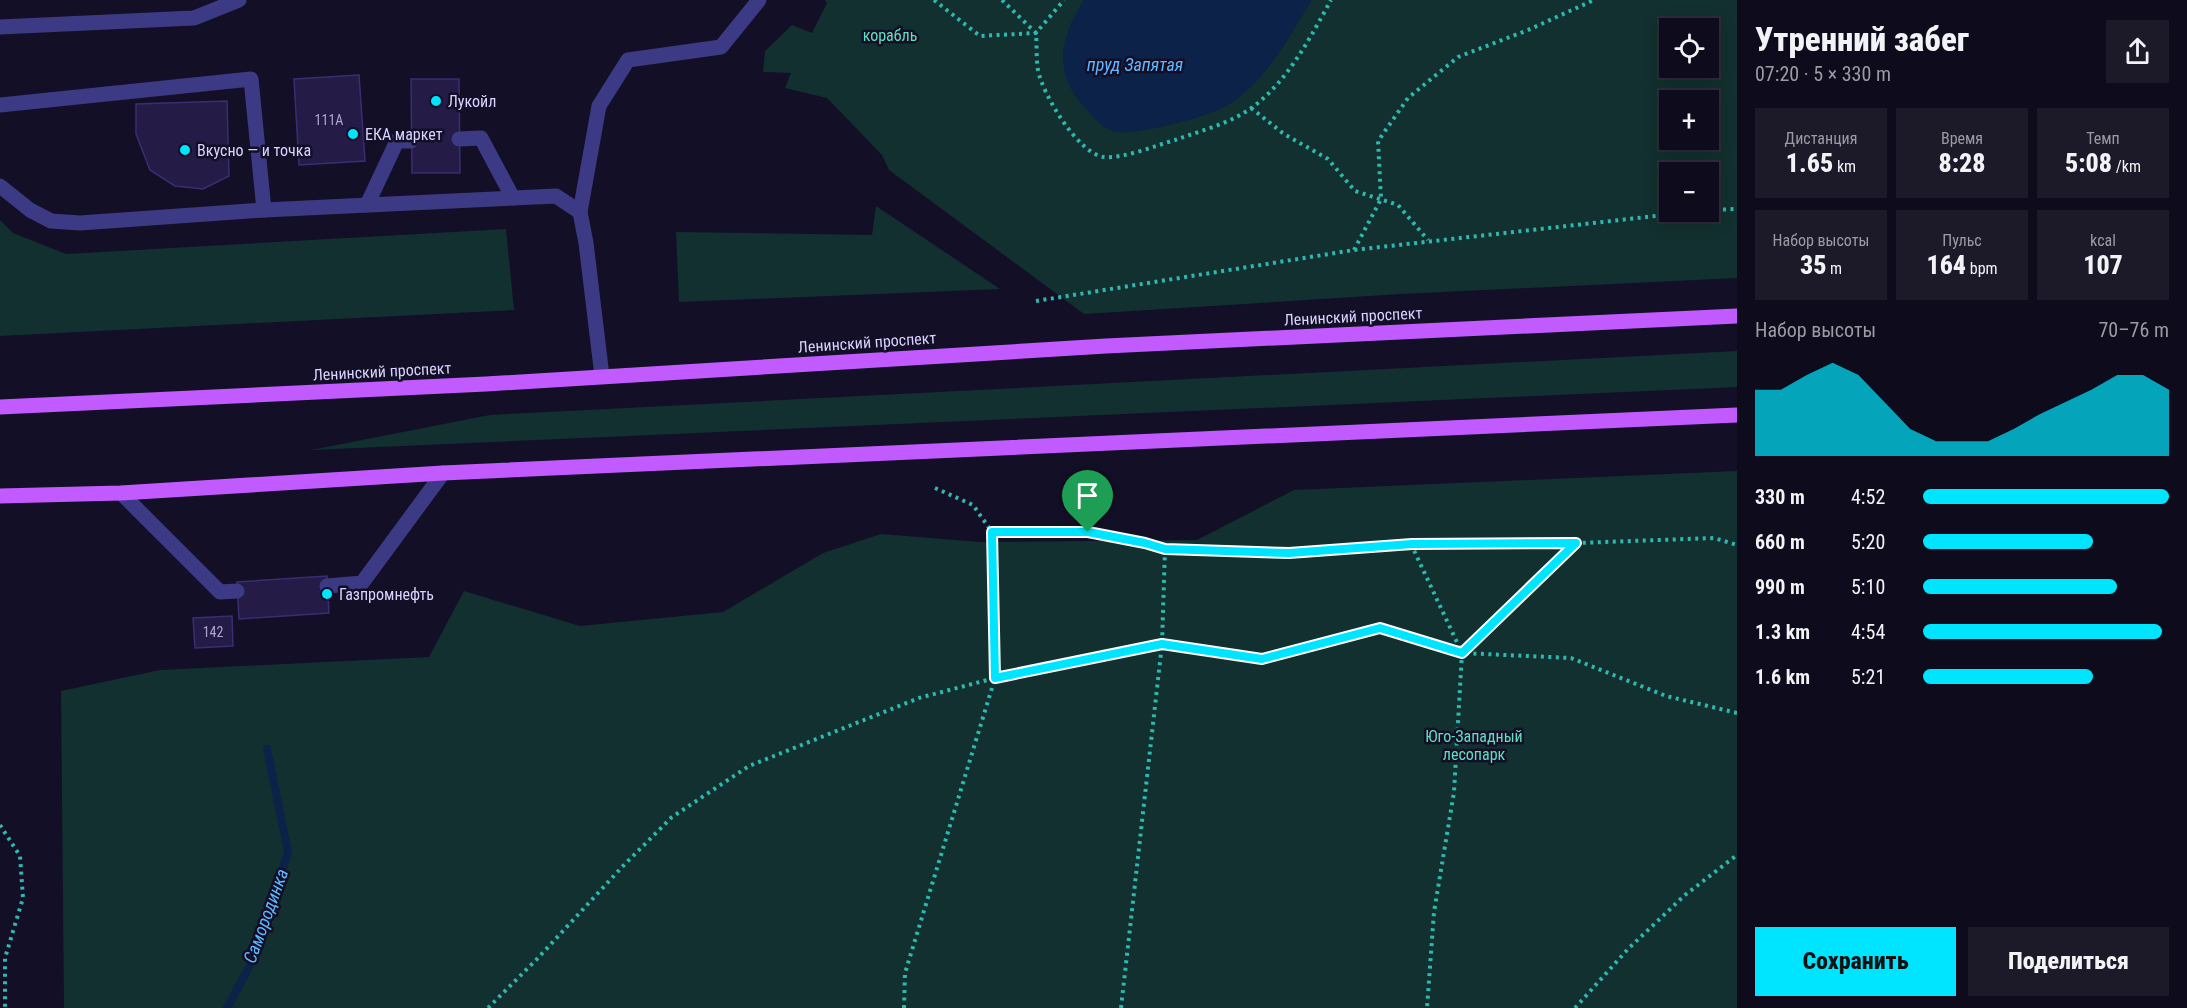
<!DOCTYPE html>
<html lang="ru">
<meta charset="utf-8">
<style>
body{margin:0;font-family:"Roboto Condensed",sans-serif;background:#1c1929;color:#f1f3f6;height:100vh;display:flex;flex-direction:column;font-size:22px;white-space:nowrap}
*{box-sizing:border-box;margin:0}
p{font-size:20px;color:#9b9ba3}
.icon{flex:none;width:33px;height:33px;fill:none;stroke:currentColor;stroke-width:2;stroke-linecap:round;stroke-linejoin:round}
.map{position:relative;flex:1;overflow:hidden}
.panel{display:flex;flex-direction:column;background:#0e0b1c;width:450px}
.panel>*{flex:none}
.controls{position:absolute;left:1659px;top:18px;display:grid;gap:12px}
.controls a{display:grid;place-items:center;width:60px;height:60px;border-radius:0px;background:#0e0b1c;box-shadow:0 3px 15px #0003,0 0 0 2px #2e2b3b;font-size:30px}
.pin{position:absolute;display:grid;place-items:center;width:51px;height:51px;color:#fff;margin:-62px -26px;border-radius:50% 50% 50% 0;rotate:-45deg;box-shadow:0 0 6px #0007}
.pin .icon{rotate:45deg}
.round{display:grid;place-items:center;flex:none;width:63px;height:63px;border-radius:0px;background:#1c1929}
.summary{display:flex;align-items:center;justify-content:space-between;height:102px;padding:0 18px}
h1{font-size:33px;font-weight:800;line-height:45px}
.figures{display:grid;grid-template-columns:repeat(3,1fr);gap:9px;height:102px;padding:6px 18px}
.figures div{display:grid;align-content:center;border-radius:0px;background:#1c1929;text-align:center}
.figures b{font-size:26px;font-weight:800}
.figures small{font-size:16px;font-weight:400}
.figures p{font-size:16px}
.chart{height:168px;padding:12px 18px}
.chart p{display:flex;justify-content:space-between}
.chart svg{width:100%;height:108px;margin-top:6px;fill:#00e5ff;opacity:.7}
.action{display:flex;gap:12px;margin-top:auto;padding:12px 18px}
.action a{flex:1;height:69px;border-radius:0px;background:#00e5ff;color:#111;font-size:24px;font-weight:800;line-height:69px;text-align:center}
.action a+a{background:#1c1929;color:#f1f3f6}
ul{padding:0 18px;list-style:none;font-size:20px}
li{display:grid;grid-template-columns:96px 72px 1fr;align-items:center;height:45px}
li i{height:15px;border-radius:8px;background:#00e5ff}
main{display:flex;flex:1;min-height:0}
.map>svg:first-child{display:block}
.green{fill:#12302f;fill-rule:evenodd}
.water{fill:#0c2248}
.lines{fill:none;stroke-linecap:round;stroke-linejoin:round}
.stream{stroke:#0c2248;stroke-width:8}
.building{fill:#241b47;stroke:#3b2d73;stroke-width:1.5}
.path{stroke:#2fb8b0;stroke-width:4;stroke-dasharray:3 4.5;stroke-linecap:butt}
.lane{stroke:#3d3a85;stroke-width:15}
.primary{stroke:#c25bff;stroke-width:15}
.route-casing{stroke:#fff;stroke-width:12}
.route{stroke:#00e5ff;stroke-width:8}
.poi-dot{fill:#00e5ff;stroke:#130f26;stroke-width:2}
.labels{text-anchor:middle;stroke-width:5;stroke-linejoin:round;paint-order:stroke}
.number-label{font-size:14px;fill:#aca6d1}
.park-label{font-size:16px;fill:#5fe0c0;stroke:#130f26}
.poi-label{font-size:16px;fill:#d9d4ff;stroke:#130f26;text-anchor:start}
.street-label{font-size:16px;fill:#d9d4ff;stroke:#130f26}
.water-label{font-size:18px;font-style:italic;fill:#62b6ff;stroke:#130f26}
</style>
<main>
<div class="map">
<svg width="1737" height="1008" viewBox="0 0 1737 1008">
<rect width="100%" height="100%" fill="#130f26"/>
<g class="green">
<path d="M825,0H1737V278L1401,294L1084,314L889,170L882,155L827,98L785,88L791,73L763,72L765,51L792,25L812,33L827,3ZM1670,28H1708V68H1670ZM1670,100H1708V140H1670ZM1670,172H1708V212H1670Z"/>
<path d="M876,206L1000,289L679,302L676,232L872,235Z"/>
<path d="M0,220L13,233L66,254L506,229L514,310L0,336Z"/>
<path d="M1737,351V387L311,450L490,415Z"/>
<path d="M1737,471V1008H64L61,691L160,670L429,657L464,591L580,626L723,612L823,553L881,534L980,542L1197,540L1294,490Z"/>
</g>
<path class="water" d="M1084,0H1312C1288,38 1264,86 1223,108C1205,117 1130,138 1112,131C1100,126 1093,117 1085,108C1052,72 1060,37 1084,0Z"/>
<g class="lines">
<path class="stream" d="M227,1008L255,956L288,852L267,749"/>
</g>
<g class="building">
<path d="M359,75L365,161L299,165L294,79Z"/>
<path d="M411,79H459L460,173H412Z"/>
<path d="M227,101L229,176L203,189L175,186L150,170L136,134V104Z"/>
<path d="M327,576L329,613L239,619L237,582Z"/>
<path d="M232,616L233,646L195,648L193,618Z"/>
</g>
<g class="lines">
<g class="path">
<path d="M934,0L980,36L1036,33L1064,0"/>
<path d="M1002,0L1036,33C1037,45 1036,58 1038,70C1042,93 1078,154 1104,157C1123,159 1157,145 1175,140C1200,131 1228,124 1250,109C1287,83 1310,38 1331,0"/>
<path d="M1251,108L1284,134L1328,159L1355,191L1398,205L1428,240"/>
<path d="M1708,210L1737,209"/>
<path d="M1354,250L1381,199L1378,141L1408,98L1458,57L1528,30L1594,0"/>
<path d="M1036,301L1354,250L1691,212"/>
<path d="M935,488L973,505L992,532C1053,532 1106,530 1165,549L1289,553L1411,544L1577,543L1714,538L1737,545"/>
<path d="M1411,544L1462,653L1454,792L1434,912L1427,1008"/>
<path d="M1463,652L1576,543"/>
<path d="M0,825L20,856L23,898L5,958V1008"/>
<path d="M488,1008L537,959L623,866L672,817L749,766L919,698L995,678L1162,644L1262,659L1380,628L1462,653L1571,658L1666,696L1737,713"/>
<path d="M904,1008L905,973L995,678L992,532"/>
<path d="M1121,1008L1162,644L1165,549"/>
<path d="M1575,1008L1628,949L1685,895L1737,855"/>
</g>
<g class="lane">
<path d="M0,27L194,18L239,0"/>
<path d="M0,105L251,79L264,210"/>
<path d="M459,139L481,138L513,198"/>
<path d="M0,186L30,210L51,221L80,223L264,210L556,196L580,212"/>
<path d="M367,205L397,141H411"/>
<path d="M602,376L586,243L580,212L599,106L628,60L721,47L759,0"/>
<path d="M121,493L220,592L237,591"/>
<path d="M327,586L362,583L443,473"/>
</g>
<g class="primary">
<path d="M0,407L486,384L1106,346L1737,316"/>
<path d="M0,496L121,493L443,473L1737,415"/>
</g>
</g>
<g class="lines">
<defs>
<path id="route" d="M992,532H1088L1145,543L1165,549L1289,553L1412,544L1576,543L1462,653L1380,628L1262,659L1162,644L995,678Z"/>
</defs>
<use href="#route" class="route-casing"/>
<use href="#route" class="route"/>
</g>
<g class="poi-dot">
<circle cx="436" cy="101" r="6"/>
<circle cx="353" cy="134" r="6"/>
<circle cx="185" cy="150" r="6"/>
<circle cx="327" cy="594" r="6"/>
</g>
<g class="labels">
<g class="number-label">
<text x="329" y="125">111А</text>
<text x="213" y="637">142</text>
</g>
<g class="park-label">
<text x="890" y="41">корабль</text>
<text x="1474" y="742">Юго-Западный<tspan x="1474" dy="18">лесопарк</tspan></text>
</g>
<g class="poi-label">
<text x="448" y="107">Лукойл</text>
<text x="365" y="140">ЕКА маркет</text>
<text x="197" y="156">Вкусно — и точка</text>
<text x="339" y="600">Газпромнефть</text>
</g>
<g class="street-label">
<text transform="translate(1353 316) rotate(-3)" y="6">Ленинский проспект</text>
<text transform="translate(867 342) rotate(-4)" y="6">Ленинский проспект</text>
<text transform="translate(382 371) rotate(-3)" y="6">Ленинский проспект</text>
</g>
<g class="water-label">
<text x="1135" y="71">пруд Запятая</text>
<text transform="translate(266 916) rotate(-70)" y="6">Самородинка</text>
</g>
</g>
</svg>
<div class="controls">
<a><svg class="icon" aria-label="locate" viewBox="0 0 24 24"><circle cx="12" cy="12" r="6"/><path d="M12 2v4M12 18v4M2 12h4M18 12h4"/></svg></a>
<a>+</a>
<a>−</a>
</div>
<div class="pin" style="left:1088px;top:532px;background:#1e9e55"><svg class="icon" aria-label="arrive" viewBox="0 0 24 24"><path d="M6 21V4h12l-3 4 3 4H6"/></svg></div>
</div>
<section class="panel">
<div class="summary"><div><h1>Утренний забег</h1><p>07:20 · 5 × 330 m</p></div><a class="round"><svg class="icon" aria-label="share" viewBox="0 0 24 24"><path d="M12 15V3M7 8l5-5 5 5M5 13v7h14v-7"/></svg></a></div>
<div class="figures">
<div><p>Дистанция</p><b>1.65<small> km</small></b></div>
<div><p>Время</p><b>8:28</b></div>
<div><p>Темп</p><b>5:08<small> /km</small></b></div>
</div>
<div class="figures">
<div><p>Набор высоты</p><b>35<small> m</small></b></div>
<div><p>Пульс</p><b>164<small> bpm</small></b></div>
<div><p>kcal</p><b>107</b></div>
</div>
<div class="chart"><p><span>Набор высоты</span>70–76 m</p>
<svg viewBox="0 0 160 44" preserveAspectRatio="none"><path d="M0 44V17L10 17L20 11L30 6L40 11L50 22L60 33L70 38L80 38L90 38L100 33L110 27L120 22L130 17L140 11L150 11L160 17V44z"/></svg>
</div>
<ul>
<li><b>330 m</b>4:52<i style="width:100%"></i></li>
<li><b>660 m</b>5:20<i style="width:69%"></i></li>
<li><b>990 m</b>5:10<i style="width:79%"></i></li>
<li><b>1.3 km</b>4:54<i style="width:97%"></i></li>
<li><b>1.6 km</b>5:21<i style="width:69%"></i></li>
</ul>
<div class="action"><a>Сохранить</a><a>Поделиться</a></div>
</section>
</main>
